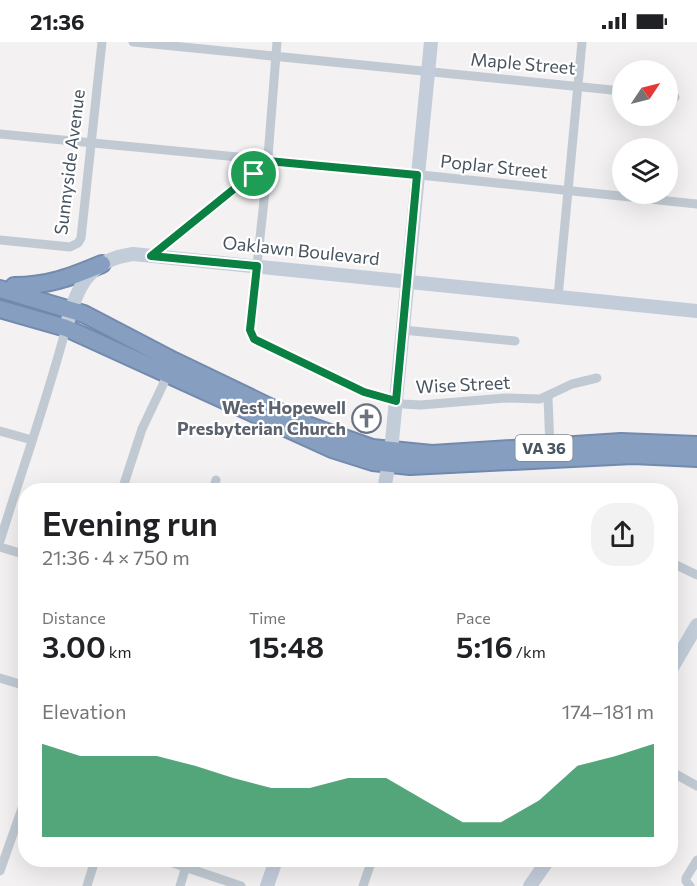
<!DOCTYPE html>
<meta charset="utf-8">
<style>
body{margin:0;font-family:Commissioner,sans-serif;background:#f2f2f2;color:#202124;height:100vh;display:flex;flex-direction:column;font-size:22px;white-space:nowrap}
*{box-sizing:border-box;margin:0}
p{font-size:20px;color:#757577}
.icon{flex:none;width:33px;height:33px;fill:none;stroke:currentColor;stroke-width:2;stroke-linecap:round;stroke-linejoin:round}
.map{position:relative;flex:1;overflow:hidden}
.side{position:absolute;left:18px;top:441px;width:660px;height:384px;display:flex;flex-direction:column;background:#fff;border-radius:24px;box-shadow:0 6px 24px #0002}
.side>*{flex:none}
.needle{width:39px;rotate:55deg}
.controls{position:absolute;left:612px;top:18px;display:grid;gap:12px}
.controls a{display:grid;place-items:center;width:66px;height:66px;border-radius:50%;background:#fff;box-shadow:0 6px 24px #0002;font-size:30px}
.pin{position:absolute;display:grid;place-items:center;width:51px;height:51px;color:#fff;margin:-26px;border:3px solid #fff;border-radius:50%;box-shadow:0 2px 6px #0007}
.round{display:grid;place-items:center;flex:none;width:63px;height:63px;border-radius:24px;background:#f2f2f2}
.summary{display:flex;align-items:center;justify-content:space-between;height:102px;padding:0 24px}
h1{font-size:33px;font-weight:600;line-height:45px}
.metrics{display:grid;grid-template-columns:repeat(3,1fr);gap:9px;height:102px;padding:6px 24px}
.metrics div{display:grid;align-content:center}
.metrics b{font-size:30px;font-weight:600}
.metrics small{font-size:16px;font-weight:400}
.metrics p{font-size:16px}
.chart{height:168px;padding:12px 24px}
.chart p{display:flex;justify-content:space-between}
.chart svg{width:100%;height:108px;margin-top:6px;fill:#0b8043;opacity:.7}
.status{display:flex;justify-content:space-between;align-items:center;height:42px;padding:0 30px;background:#fff;direction:ltr}
.status svg{height:16px;fill:currentColor}
.map>svg:first-child{display:block}
.lines{fill:none;stroke-linecap:round;stroke-linejoin:round}
.highway-casing{stroke:#728aad;stroke-width:20}
.street{stroke:#c1cad3;stroke-width:9}
.secondary{stroke:#c3cdda;stroke-width:14}
.highway{stroke:#869fc1;stroke-width:16}
.route-casing{stroke:#fff;stroke-width:12}
.route{stroke:#0b8043;stroke-width:8}
.labels{text-anchor:middle;stroke-width:4.5;stroke-linejoin:round;paint-order:stroke}
.shield{fill:#fff;stroke:#7e878f;stroke-width:1.5}
.shield-label{font-size:16px;font-weight:bold;fill:#47535f}
.street-label{font-size:18px;fill:#47535f;stroke:#fff}
.worship-label{font-size:18px;font-weight:bold;fill:#5b616d;stroke:#fff;text-anchor:end}
</style>
<div class="status"><b>21:36</b><svg viewBox="0 0 49 12"><path d="M0 12V9h3v3zM5 12V6h3v6zM10 12V3h3v9zM15 12V0h3v12zM26 1h20v11H26zM47 4h2v5h-2z"/></svg></div>
<div class="map">
<svg width="697" height="844" viewBox="0 0 697 844">
<rect width="100%" height="100%" fill="#f3f1f1"/>
<g class="lines">
<defs>
<g id="highway">
<path d="M14,244C48,244 71,235 102,222"/>
<path d="M0,247L84,272L174,319L307,383L372,406L432,412L621,400L697,403"/>
<path d="M0,267L66,286L332,407L373,420L410,424L633,413L697,416"/>
</g>
</defs>
<use href="#highway" class="highway-casing"/>
<g class="street">
<path d="M133,0L622,49"/>
<path d="M277,0L266,140L250,288L254,297L364,350L403,362L421,363L505,356L540,357L572,342L597,336"/>
<path d="M668,54L675,55"/>
<path d="M0,92L392,130L697,162"/>
<path d="M0,198L70,205L78,201L81,196L102,0"/>
<path d="M151,214L262,127L268,119"/>
<path d="M558,255L582,0"/>
<path d="M403,288L515,299"/>
<path d="M548,355L550,407"/>
<path d="M0,389L32,398"/>
<path d="M122,448L142,387L169,330"/>
<path d="M213,448L216,438"/>
<path d="M0,499C22,428 47,358 66,286"/>
<path d="M0,505L26,513"/>
<path d="M670,520L697,533"/>
<path d="M0,636L26,644"/>
<path d="M670,729L697,744"/>
<path d="M164,818L241,844"/>
<path d="M0,829L26,755"/>
<path d="M87,844L95,818"/>
<path d="M180,844L188,818"/>
<path d="M363,844L372,818"/>
<path d="M690,844L686,839V836L697,818"/>
</g>
<g class="secondary">
<path d="M66,286C76,246 88,218 133,212L697,269"/>
<path d="M384,448L391,409L431,0"/>
<path d="M670,629L697,583"/>
<path d="M267,844L276,818"/>
<path d="M530,844L548,818"/>
</g>
<use href="#highway" class="highway"/>
</g>
<g class="lines">
<defs>
<path id="route" d="M268,119L417,133L396,359L364,350L254,297L250,288L257,224L151,214L245,138L262,127Z"/>
</defs>
<use href="#route" class="route-casing"/>
<use href="#route" class="route"/>
</g>
<defs>
<symbol id="church-ring" viewBox="-11 -11 22 22"><circle r="9.5" fill="#fff" stroke="#6b7280" stroke-width="1.5"/><path d="M-1.2-6h2.4v3.5h3.3v2.4h-3.3V6h-2.4V-.1h-3.3v-2.4h3.3Z" fill="#6b7280"/></symbol>
</defs>
<g fill-rule="evenodd">
<use href="#church-ring" x="350" y="360" width="33" height="33"/>
</g>
<g class="labels">
<rect class="shield" x="515.5" y="393" width="57" height="26" rx="4.5"/>
<g class="shield-label">
<text x="544" y="412">VA 36</text>
</g>
<g class="street-label">
<text transform="translate(523 22) rotate(5)" y="6">Maple Street</text>
<text transform="translate(70 120) rotate(-83)" y="6">Sunnyside Avenue</text>
<text transform="translate(494 125) rotate(6)" y="6">Poplar Street</text>
<text transform="translate(301 209) rotate(6)" y="6">Oaklawn Boulevard</text>
<text transform="translate(463 343) rotate(-3)" y="6">Wise Street</text>
</g>
<g class="worship-label">
<text x="346" y="372">West Hopewell<tspan x="346" dy="21">Presbyterian Church</tspan></text>
</g>
</g>
</svg>
<div class="controls">
<a><svg class="needle" viewBox="-14 -14 28 28"><path d="M0-13l5 13h-10z" fill="#e53935"/><path d="M0 13l5-13h-10z" fill="#757577"/></svg></a>
<a><svg class="icon" aria-label="layers" viewBox="0 0 24 24"><path d="M12 4l9 5-9 5-9-5zM3 14l9 5 9-5"/></svg></a>
</div>
<div class="pin" style="left:254px;top:132px;background:#1e9e55"><svg class="icon" aria-label="arrive" viewBox="0 0 24 24"><path d="M6 21V4h12l-3 4 3 4H6"/></svg></div>
<section class="side">
<div class="summary"><div><h1>Evening run</h1><p>21:36 · 4 × 750 m</p></div><a class="round"><svg class="icon" aria-label="share" viewBox="0 0 24 24"><path d="M12 15V3M7 8l5-5 5 5M5 13v7h14v-7"/></svg></a></div>
<div class="metrics">
<div><p>Distance</p><b>3.00<small> km</small></b></div>
<div><p>Time</p><b>15:48</b></div>
<div><p>Pace</p><b>5:16<small> /km</small></b></div>
</div>
<div class="chart"><p><span>Elevation</span>174–181 m</p>
<svg viewBox="0 0 160 44" preserveAspectRatio="none"><path d="M0 44V6L10 11L20 11L30 11L40 15L50 20L60 24L70 24L80 20L90 20L100 29L110 38L120 38L130 29L140 15L150 11L160 6V44z"/></svg>
</div>
</section>
</div>
